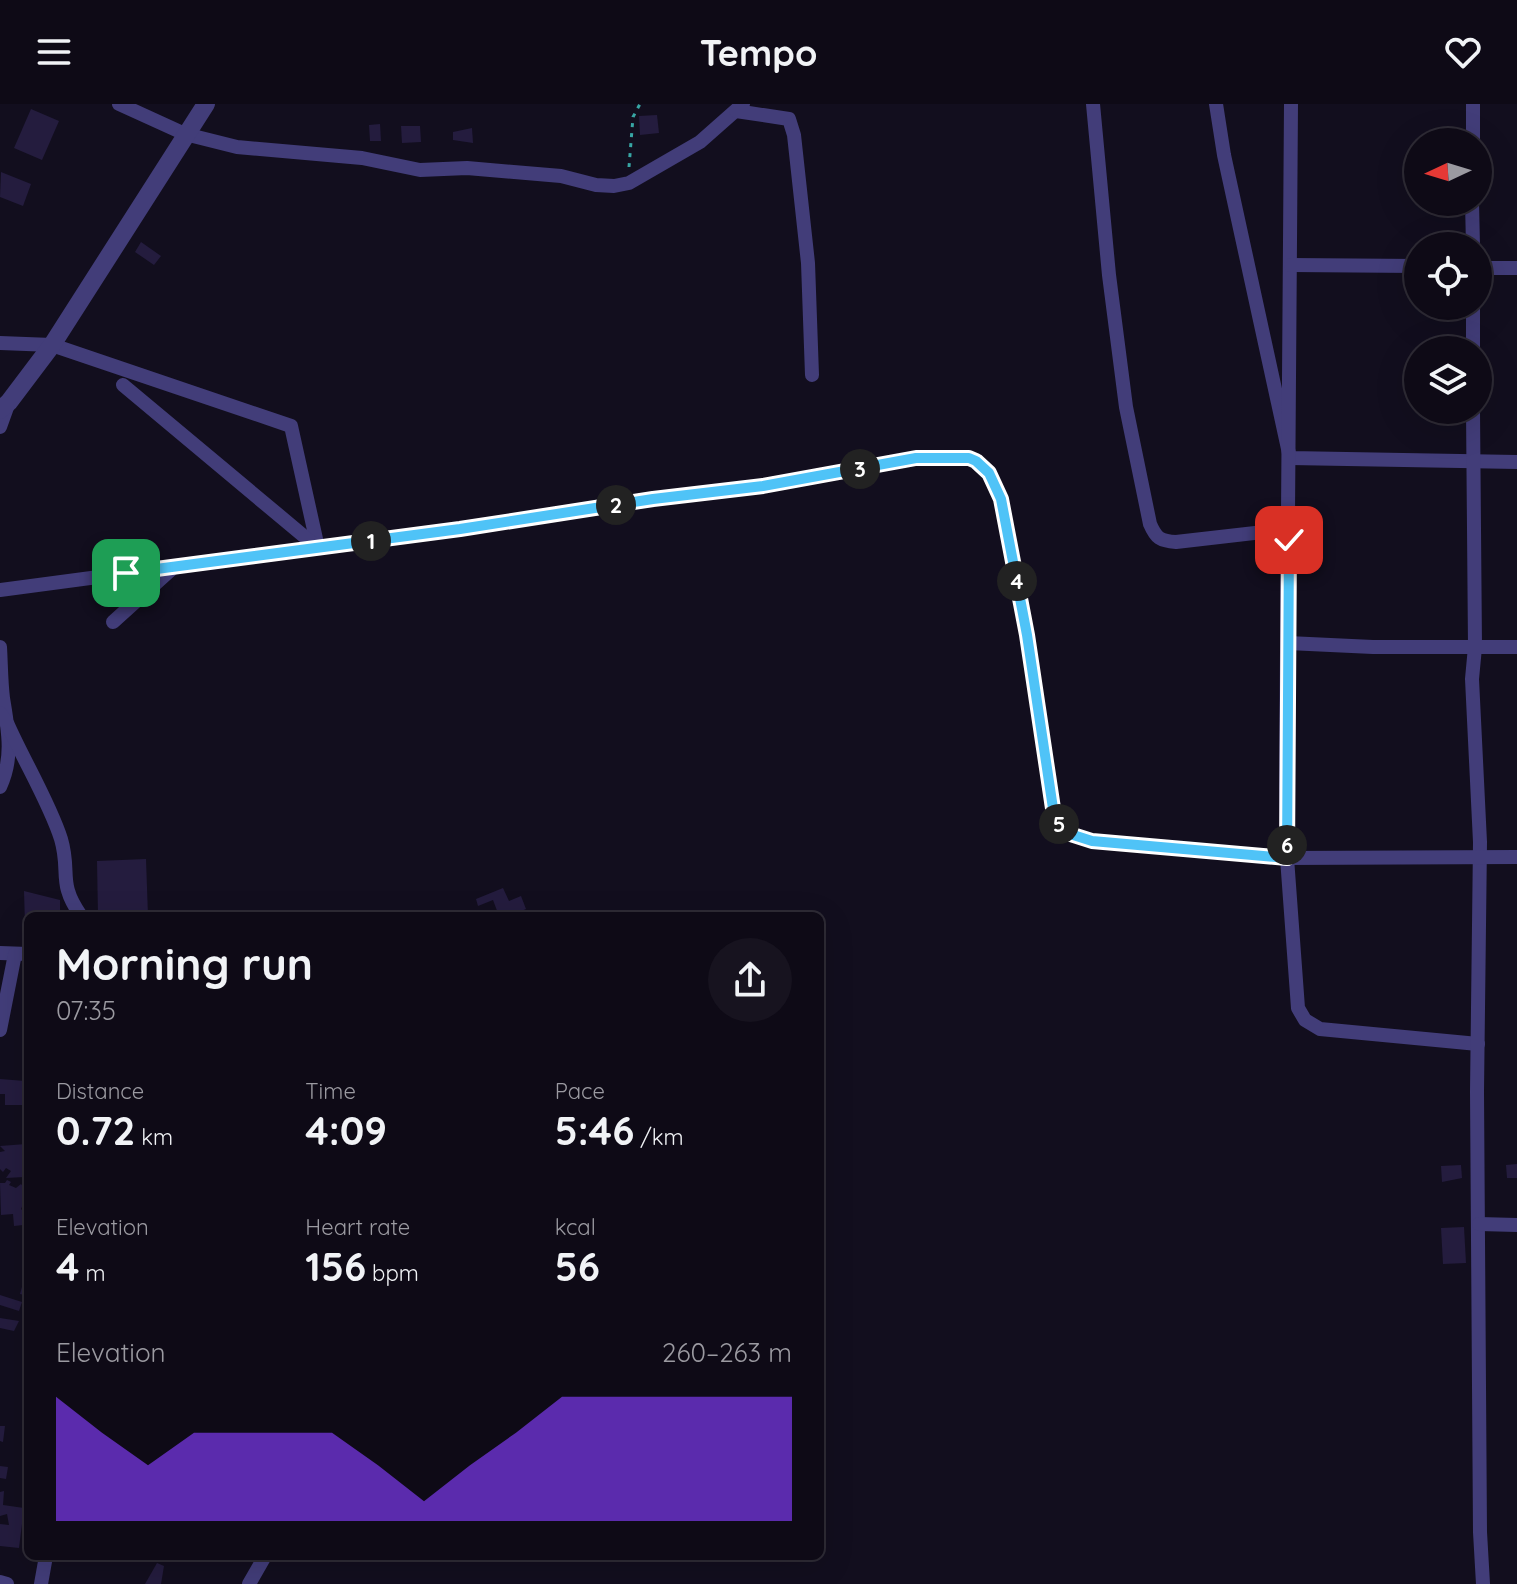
<!DOCTYPE html>
<meta charset="utf-8">
<style>
body{margin:0;font-family:Quicksand,sans-serif;background:#17131f;color:#f1f3f6;height:100vh;display:flex;flex-direction:column;font-size:30px;white-space:nowrap}
*{box-sizing:border-box;margin:0}
p{font-size:26px;color:#9b9aa1}
.icon{flex:none;width:44px;height:44px;fill:none;stroke:currentColor;stroke-width:2;stroke-linecap:round;stroke-linejoin:round}
.map{position:relative;flex:1;overflow:hidden}
.sheet{position:absolute;left:24px;top:808px;width:800px;height:648px;display:flex;flex-direction:column;background:#0e0a16;border-radius:12px;box-shadow:0 8px 32px #0002,0 0 0 2px #2e2b35}
.sheet>*{flex:none}
.needle{width:52px;rotate:266deg}
.controls{position:absolute;left:1404px;top:24px;display:grid;gap:16px}
.controls a{display:grid;place-items:center;width:88px;height:88px;border-radius:50%;background:#0e0a16;box-shadow:0 8px 32px #0002,0 0 0 2px #2e2b35;font-size:40px}
.pin{position:absolute;display:grid;place-items:center;width:68px;height:68px;color:#fff;margin:-34px;border-radius:16px;box-shadow:0 4px 12px #0006}
.km{position:absolute;width:40px;height:40px;margin:-20px;border-radius:50%;background:#222;color:#fff;font-size:22px;line-height:40px;text-align:center}
.round{display:grid;place-items:center;flex:none;width:84px;height:84px;border-radius:42px;background:#17131f}
.overview{display:flex;align-items:center;justify-content:space-between;height:136px;padding:0 32px}
h1{font-size:44px;font-weight:700;line-height:60px}
.stats{display:grid;grid-template-columns:repeat(3,1fr);gap:12px;height:136px;padding:8px 32px}
.stats div{display:grid;align-content:center}
.stats b{font-size:40px;font-weight:700}
.stats small{font-size:22px;font-weight:400}
.stats p{font-size:22px}
.chart{height:224px;padding:16px 32px}
.chart p{display:flex;justify-content:space-between}
.chart svg{width:100%;height:144px;margin-top:8px;fill:#7c3aed;opacity:.7}
header{display:flex;justify-content:space-between;align-items:center;height:104px;padding:0 32px;background:#0e0a16;font-size:36px;font-weight:700}
.map>svg:first-child{display:block}
.building{fill:#241c3e}
.lines{fill:none;stroke-linecap:round;stroke-linejoin:round}
.path{stroke:#38a6a4;stroke-width:3;stroke-dasharray:4 6;stroke-linecap:butt}
.minor{stroke:#423d79;stroke-width:14}
.tertiary{stroke:#423d79;stroke-width:18}
.route-casing{stroke:#fff;stroke-width:16}
.route{stroke:#4fc3f7;stroke-width:10}
</style>
<header><svg class="icon" aria-label="menu" viewBox="0 0 24 24"><path d="M4 6h16M4 12h16M4 18h16"/></svg>Tempo<svg class="icon" aria-label="heart" viewBox="0 0 24 24"><path d="M12 20l-8-8c-3-5 5-10 8-4 3-6 11-1 8 4z"/></svg></header>
<div class="map">
<svg width="1517" height="1480" viewBox="0 0 1517 1480">
<rect width="100%" height="100%" fill="#120e1e"/>
<g class="building">
<path d="M31,5L59,17L42,56L14,44Z"/>
<path d="M657,11L659,29L640,31L639,12Z"/>
<path d="M380,20L381,37H370L369,21Z"/>
<path d="M401,22H420L421,38L402,39Z"/>
<path d="M472,24L473,39L453,36V28Z"/>
<path d="M1,68L31,80L23,102L0,93Z"/>
<path d="M141,138L161,152L154,161L135,148Z"/>
<path d="M146,755L148,812H98L97,757Z"/>
<path d="M503,784L509,797L521,792L526,805L510,812H499L493,796L478,802L476,795Z"/>
<path d="M24,787L60,796V812H28V820L25,821Z"/>
<path d="M0,975L25,977L23,1001H5V990H0Z"/>
<path d="M26,1040L28,1064L24,1073L6,1074L11,1067L6,1064L3,1068L0,1065V1048L5,1047L0,1042Z"/>
<path d="M1517,1060V1074H1507L1506,1061Z"/>
<path d="M1461,1061L1462,1074L1442,1078L1441,1062Z"/>
<path d="M7,1076L11,1078L9,1081L16,1084L21,1080L28,1089L21,1105L25,1109L28,1100V1116L22,1114L23,1121L14,1122L13,1110L1,1111L0,1079H5Z"/>
<path d="M1464,1123L1466,1159L1443,1160L1441,1124Z"/>
<path d="M27,1165H28V1192L20,1190Z"/>
<path d="M0,1191L22,1198L19,1207L0,1201Z"/>
<path d="M0,1214L19,1217L14,1227L0,1224Z"/>
<path d="M0,1322H5L3,1338L0,1337Z"/>
<path d="M0,1362L8,1363L6,1375L0,1374Z"/>
<path d="M4,1387L3,1401L24,1404L19,1444L0,1442V1420L9,1421L7,1410L0,1412V1388Z"/>
<path d="M157,1459L164,1462L161,1480H145Z"/>
</g>
<g class="lines">
<path class="path" d="M629,63L633,13L640,0"/>
<g class="minor">
<path d="M119,0L185,30L237,43L362,54L420,66L467,64L561,72L596,81L614,82L629,79L700,38L743,0"/>
<path d="M1093,0L1109,171L1126,303L1150,420C1156,434 1160,437 1176,438L1289,425"/>
<path d="M1216,0L1224,51L1290,354L1517,358"/>
<path d="M1291,0L1286,684L1287,754L1298,904L1305,916L1320,925L1478,940"/>
<path d="M1473,0V38"/>
<path d="M736,7L789,15L794,31L808,159L812,271"/>
<path d="M1472,98L1473,142"/>
<path d="M1291,161L1418,162"/>
<path d="M1478,164H1517"/>
<path d="M0,239L52,241L291,322L318,444"/>
<path d="M1473,246V202"/>
<path d="M123,281L318,444"/>
<path d="M1473,306L1475,543L1472,575L1480,738L1477,988L1480,1428L1483,1480"/>
<path d="M0,323L9,298"/>
<path d="M0,486L460,425L653,395L763,382L916,354H969L976,357L989,369L1001,395L1027,531L1052,701C1058,724 1069,732 1092,737L1287,754L1517,753"/>
<path d="M113,518L175,462"/>
<path d="M1288,539L1373,543H1517"/>
<path d="M0,543C1,560 1,578 3,594C8,625 14,653 0,683"/>
<path d="M0,609L8,621C24,657 50,700 61,735C71,769 57,778 81,812"/>
<path d="M0,849L28,850"/>
<path d="M0,926L15,850"/>
<path d="M1479,1120L1517,1121"/>
<path d="M0,1478L7,1480"/>
<path d="M41,1480L46,1452"/>
<path d="M249,1480L265,1452"/>
</g>
<path class="tertiary" d="M0,306L9,298L52,241L206,0"/>
</g>
<g class="lines">
<defs>
<path id="route" d="M126,469L460,425L653,395L763,382L916,354H969L976,357L989,369L1001,395L1027,531L1054,711L1067,729L1092,737L1287,754L1289,436"/>
</defs>
<use href="#route" class="route-casing"/>
<use href="#route" class="route"/>
</g>
</svg>
<div class="controls">
<a><svg class="needle" viewBox="-14 -14 28 28"><path d="M0-13l5 13h-10z" fill="#e53935"/><path d="M0 13l5-13h-10z" fill="#9b9aa1"/></svg></a>
<a><svg class="icon" aria-label="locate" viewBox="0 0 24 24"><circle cx="12" cy="12" r="6"/><path d="M12 2v4M12 18v4M2 12h4M18 12h4"/></svg></a>
<a><svg class="icon" aria-label="layers" viewBox="0 0 24 24"><path d="M12 4l9 5-9 5-9-5zM3 14l9 5 9-5"/></svg></a>
</div>
<div class="pin" style="left:126px;top:469px;background:#1e9e55"><svg class="icon" aria-label="arrive" viewBox="0 0 24 24"><path d="M6 21V4h12l-3 4 3 4H6"/></svg></div>
<div class="pin" style="left:1289px;top:436px;background:#d93025"><svg class="icon" aria-label="check" viewBox="0 0 24 24"><path d="M5 12l5 5 9-10"/></svg></div>
<b class="km" style="left:371px;top:437px">1</b>
<b class="km" style="left:616px;top:401px">2</b>
<b class="km" style="left:860px;top:365px">3</b>
<b class="km" style="left:1017px;top:477px">4</b>
<b class="km" style="left:1059px;top:720px">5</b>
<b class="km" style="left:1287px;top:741px">6</b>
<section class="sheet">
<div class="overview"><div><h1>Morning run</h1><p>07:35</p></div><a class="round"><svg class="icon" aria-label="share" viewBox="0 0 24 24"><path d="M12 15V3M7 8l5-5 5 5M5 13v7h14v-7"/></svg></a></div>
<div class="stats">
<div><p>Distance</p><b>0.72<small> km</small></b></div>
<div><p>Time</p><b>4:09</b></div>
<div><p>Pace</p><b>5:46<small> /km</small></b></div>
</div>
<div class="stats">
<div><p>Elevation</p><b>4<small> m</small></b></div>
<div><p>Heart rate</p><b>156<small> bpm</small></b></div>
<div><p>kcal</p><b>56</b></div>
</div>
<div class="chart"><p><span>Elevation</span>260–263 m</p>
<svg viewBox="0 0 160 44" preserveAspectRatio="none"><path d="M0 44V6L10 17L20 27L30 17L40 17L50 17L60 17L70 27L80 38L90 27L100 17L110 6L120 6L130 6L140 6L150 6L160 6V44z"/></svg>
</div>
</section>
</div>
